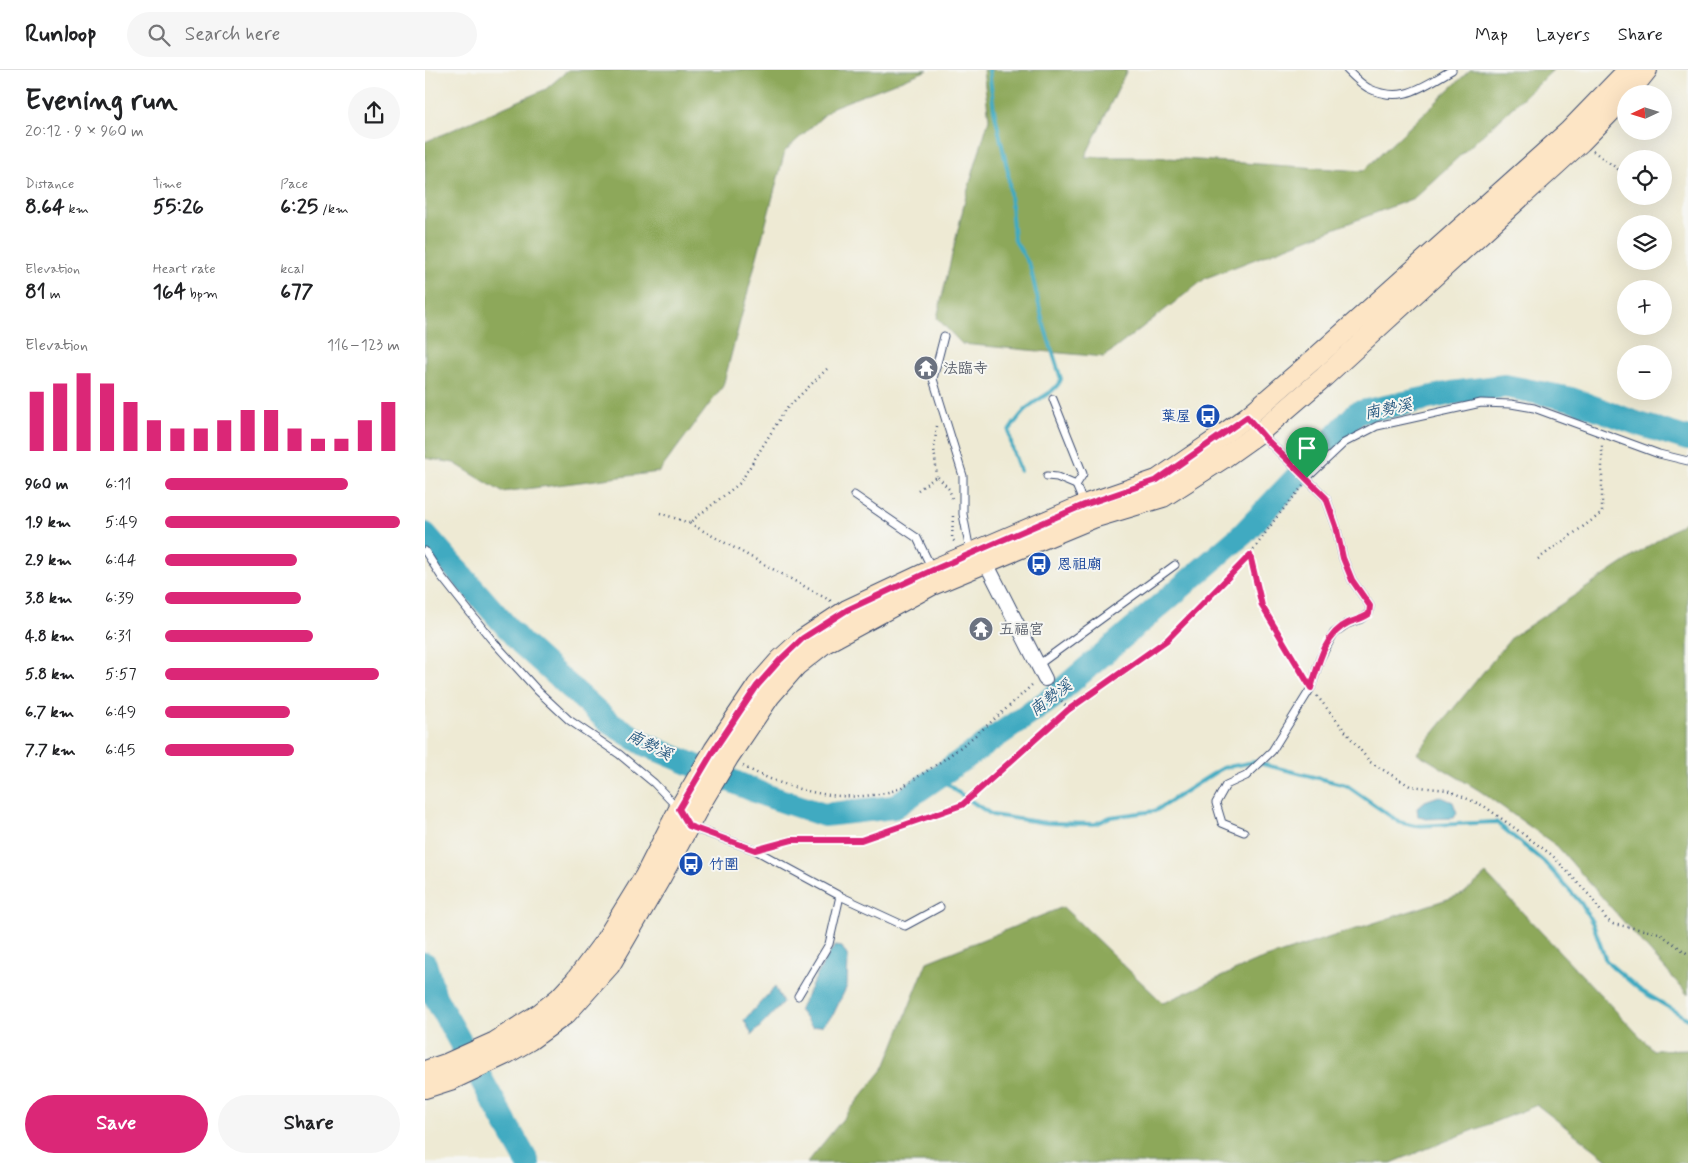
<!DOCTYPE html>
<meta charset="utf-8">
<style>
body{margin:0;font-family:Mynerve,"LXGW WenKai TC",sans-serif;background:#f6f6f6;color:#202124;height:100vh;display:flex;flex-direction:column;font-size:19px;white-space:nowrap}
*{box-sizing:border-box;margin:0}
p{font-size:16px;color:#757577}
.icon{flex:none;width:28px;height:28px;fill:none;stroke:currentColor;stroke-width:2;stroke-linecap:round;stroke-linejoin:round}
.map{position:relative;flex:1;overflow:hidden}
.sheet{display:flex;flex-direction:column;background:#fff;width:425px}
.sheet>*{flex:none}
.needle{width:32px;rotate:266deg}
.controls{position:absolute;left:1192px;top:15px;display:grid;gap:10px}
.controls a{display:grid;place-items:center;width:55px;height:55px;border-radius:50%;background:#fff;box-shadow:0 5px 20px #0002;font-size:25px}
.pin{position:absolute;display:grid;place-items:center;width:42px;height:42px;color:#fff;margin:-51px -21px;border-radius:50% 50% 50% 0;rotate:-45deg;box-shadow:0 0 5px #0007}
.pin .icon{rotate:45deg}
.round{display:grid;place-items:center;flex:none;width:52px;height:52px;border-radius:26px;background:#f6f6f6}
.summary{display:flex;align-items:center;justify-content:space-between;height:85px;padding:0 25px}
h1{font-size:28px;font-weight:800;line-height:38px}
.figures{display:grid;grid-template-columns:repeat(3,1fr);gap:8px;height:85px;padding:5px 25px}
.figures div{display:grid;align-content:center}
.figures b{font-size:21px;font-weight:800}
.figures small{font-size:14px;font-weight:400}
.figures p{font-size:14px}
.chart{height:140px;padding:10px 25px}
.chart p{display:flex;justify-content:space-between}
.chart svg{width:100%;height:90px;margin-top:5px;stroke:#db2777;stroke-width:6}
.action{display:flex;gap:10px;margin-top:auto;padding:10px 25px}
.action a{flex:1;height:58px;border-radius:30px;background:#db2777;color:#fff;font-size:20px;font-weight:800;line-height:58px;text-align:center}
.action a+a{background:#f6f6f6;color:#202124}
ul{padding:0 25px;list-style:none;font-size:16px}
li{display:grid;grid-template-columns:80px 60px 1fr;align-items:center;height:38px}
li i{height:12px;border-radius:6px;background:#db2777}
header{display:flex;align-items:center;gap:30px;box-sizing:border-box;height:70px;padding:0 25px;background:#fff;border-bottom:1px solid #e0e0e0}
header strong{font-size:24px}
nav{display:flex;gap:28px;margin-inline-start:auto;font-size:18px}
.search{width:350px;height:45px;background:#f6f6f6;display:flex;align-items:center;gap:12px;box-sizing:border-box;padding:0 18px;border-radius:28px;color:#757577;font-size:19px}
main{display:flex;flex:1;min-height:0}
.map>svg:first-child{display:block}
.forest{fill:#8da85a;stroke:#546c5c}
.water{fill:#41aac1;stroke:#2e6c90}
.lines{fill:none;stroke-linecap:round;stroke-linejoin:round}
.stream{stroke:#41aac1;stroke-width:4}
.river{stroke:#41aac1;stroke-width:24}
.lane-casing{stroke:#3b4b70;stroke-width:9}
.street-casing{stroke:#3b4b70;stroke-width:16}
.secondary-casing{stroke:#3b4b70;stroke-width:22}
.path{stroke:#3b4b70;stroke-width:2.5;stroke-dasharray:1 4;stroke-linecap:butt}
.lane{stroke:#fff;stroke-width:7}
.street{stroke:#fff;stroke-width:14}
.secondary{stroke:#fde5c5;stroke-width:20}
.route-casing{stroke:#fff;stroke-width:10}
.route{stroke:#db2777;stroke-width:6}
.labels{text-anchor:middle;stroke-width:4;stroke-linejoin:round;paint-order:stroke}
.worship-label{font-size:15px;fill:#5b616d;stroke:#f6f6f2;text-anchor:start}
.transit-label{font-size:15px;fill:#164399;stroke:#f6f6f2;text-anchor:start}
.water-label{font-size:16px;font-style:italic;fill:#285a81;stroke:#f6f6f2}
</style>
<header>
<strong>Runloop</strong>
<div class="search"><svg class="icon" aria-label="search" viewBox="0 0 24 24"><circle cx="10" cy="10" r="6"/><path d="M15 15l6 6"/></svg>Search here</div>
<nav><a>Map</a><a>Layers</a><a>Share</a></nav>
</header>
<main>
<section class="sheet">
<div class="summary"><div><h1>Evening run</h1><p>20:12 · 9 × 960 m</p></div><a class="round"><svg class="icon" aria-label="share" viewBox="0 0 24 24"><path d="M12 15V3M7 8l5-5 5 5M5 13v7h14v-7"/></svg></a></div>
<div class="figures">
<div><p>Distance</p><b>8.64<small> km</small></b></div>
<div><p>Time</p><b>55:26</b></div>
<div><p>Pace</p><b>6:25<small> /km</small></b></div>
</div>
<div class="figures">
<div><p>Elevation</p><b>81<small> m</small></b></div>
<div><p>Heart rate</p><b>164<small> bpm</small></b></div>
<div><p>kcal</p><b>677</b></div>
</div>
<div class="chart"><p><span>Elevation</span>116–123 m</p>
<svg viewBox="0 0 160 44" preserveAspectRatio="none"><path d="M5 44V15M15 44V11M25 44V6M35 44V11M45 44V20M55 44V29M65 44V33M75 44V33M85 44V29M95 44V24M105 44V24M115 44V33M125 44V38M135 44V38M145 44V29M155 44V20"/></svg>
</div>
<ul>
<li><b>960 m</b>6:11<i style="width:78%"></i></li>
<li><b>1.9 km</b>5:49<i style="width:100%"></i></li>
<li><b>2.9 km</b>6:44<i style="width:56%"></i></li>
<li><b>3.8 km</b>6:39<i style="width:58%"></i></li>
<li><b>4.8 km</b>6:31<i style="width:63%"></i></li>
<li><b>5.8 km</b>5:57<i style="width:91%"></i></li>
<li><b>6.7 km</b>6:49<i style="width:53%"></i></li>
<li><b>7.7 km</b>6:45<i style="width:55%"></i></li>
</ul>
<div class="action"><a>Save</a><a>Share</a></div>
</section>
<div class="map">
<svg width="1263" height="1093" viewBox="0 0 1263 1093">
<rect width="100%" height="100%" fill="#f6f6f2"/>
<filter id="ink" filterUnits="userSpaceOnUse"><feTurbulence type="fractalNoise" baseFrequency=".02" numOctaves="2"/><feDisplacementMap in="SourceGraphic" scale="10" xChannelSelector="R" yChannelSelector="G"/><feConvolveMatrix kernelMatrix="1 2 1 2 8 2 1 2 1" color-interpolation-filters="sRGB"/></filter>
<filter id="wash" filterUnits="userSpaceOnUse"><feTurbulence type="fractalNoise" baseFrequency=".0096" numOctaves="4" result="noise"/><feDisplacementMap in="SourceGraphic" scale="20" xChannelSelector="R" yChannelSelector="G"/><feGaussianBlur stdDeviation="1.12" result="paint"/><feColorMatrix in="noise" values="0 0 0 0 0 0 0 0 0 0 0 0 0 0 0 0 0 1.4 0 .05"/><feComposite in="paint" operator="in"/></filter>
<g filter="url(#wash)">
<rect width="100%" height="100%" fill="#eeead4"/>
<g class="forest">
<path d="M143,0H503L408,37L360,81L298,316L234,402L77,422L29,393L0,388V72L121,19Z"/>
<path d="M558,0H702L660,87H728L938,101L1045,0H1128L989,128L781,208L679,287L537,274L512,248L541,126L564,49Z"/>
<path d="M1263,450V925L1132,776L1055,721L992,683L1087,567Z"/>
<path d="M1061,804L1228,980L1263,979V1093H1187L1112,1035L966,1093H382L460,997L502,892L638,837L738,933L829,892L1038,824Z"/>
</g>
<g class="water">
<path d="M1014,726L1028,732L1032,743L1029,748L1001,749L993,746L992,738L1000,731Z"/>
<path d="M410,876L417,877L423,887L422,916L408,945L398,955L387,957L374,940L402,886Z"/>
<path d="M350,917L358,933L327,965L319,950Z"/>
</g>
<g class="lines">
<g class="stream">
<path d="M564,0L569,40L583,102L589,169L605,196L618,252L636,309C631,322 615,327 605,336C596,343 590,352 584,361L587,378L595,401"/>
<path d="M513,706L534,723L567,745L621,753L670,754L685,747L730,741L797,698L829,692L921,715L974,752L990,756L1071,752L1120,793L1156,833L1168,854L1181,891L1215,920L1263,949"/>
</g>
<g class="river">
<path d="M0,464L96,573L184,652L221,675L340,725L399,745L469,737L627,628L818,464L932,343L1027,323L1080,316L1146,329L1214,354L1263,369"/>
<path d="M0,894L10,927L103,1093"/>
</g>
</g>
</g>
<g filter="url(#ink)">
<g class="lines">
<defs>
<g id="lane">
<path d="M922,0C928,6 936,14 943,18C977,35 998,16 1027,0"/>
<path d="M519,266L508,309L538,406V444L545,481"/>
<path d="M628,329L658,404L651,415L659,434"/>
<path d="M622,406L632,407L651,415"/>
<path d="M882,408L919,373L952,356L1056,333L1086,334L1109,338L1234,384L1263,391"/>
<path d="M429,425L492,468L507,499"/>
<path d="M0,481L16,506L66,569L113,621L144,650L194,684L229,713L252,737"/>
<path d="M613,595L750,495"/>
<path d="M266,757L330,780L415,826L404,874L373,926"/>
<path d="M819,762L797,753L791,733L801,715L821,706L847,681L886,618L895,589L909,563L922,554L936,549L944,543L945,536L927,510L918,488L911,456L901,428L836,364"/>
<path d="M415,826L480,856L515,837"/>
</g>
<path id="street" d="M561,493L620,609"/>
<g id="secondary">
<path d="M1203,24L1222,0"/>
<path d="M0,1001L21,994L70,972L114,944L134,928L150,911L180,871L220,806L254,739L289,680L332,616L355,590L378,569L422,540L507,500L659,435L732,410L789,371L822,347L888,290L1144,61L1203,0"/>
<path d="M0,1018L28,1009L79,985L105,970L141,944L185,895L236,807L276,733L303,688L345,626L371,596L400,573L507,515L668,448L738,427L797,389L835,362L899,307L1156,72L1201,26"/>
</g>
</defs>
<use href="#lane" class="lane-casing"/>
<use href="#street" class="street-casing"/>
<use href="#secondary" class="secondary-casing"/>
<g class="path">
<path d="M1168,81L1201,105"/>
<path d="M402,299L360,340L315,413L264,453L406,531"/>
<path d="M512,356L509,378L512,406"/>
<path d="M878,416L851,448L825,485L837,535L879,607"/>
<path d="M493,420L512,406L524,419L527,428"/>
<path d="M235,443L264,453"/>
<path d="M528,446L527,469L530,472"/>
<path d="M1113,489L1177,443V374"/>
<path d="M627,619L643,639"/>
<path d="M892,626L945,692L985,716L1022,720L1059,736L1127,785L1165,826L1182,850L1188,854L1234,863L1263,884"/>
<path d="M318,696C362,720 418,735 467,721C476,719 486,711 494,706C536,680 573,647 609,613"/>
<path d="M343,776L367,770H436L537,735L643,639L742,571L825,485"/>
</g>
<use href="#lane" class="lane"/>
<use href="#street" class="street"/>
<use href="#secondary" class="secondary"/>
</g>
</g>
<g class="lines" filter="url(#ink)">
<defs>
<path id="route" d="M822,347L841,369L901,428L911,456L918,488L927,510L945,536L944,544C937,549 930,550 923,553C899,564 893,596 886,618L837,536L825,485L742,570L643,640L537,735L436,770H367L330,780L264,756L254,739L289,680L332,616L355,590L378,568L422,540L508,500L659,435L732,410Z"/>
</defs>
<use href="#route" class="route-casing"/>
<use href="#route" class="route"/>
</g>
<defs>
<symbol id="temple-disc" viewBox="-11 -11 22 22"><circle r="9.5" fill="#6b7280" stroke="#f6f6f2"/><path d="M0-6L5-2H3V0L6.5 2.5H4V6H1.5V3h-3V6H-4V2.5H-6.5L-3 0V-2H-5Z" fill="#fff"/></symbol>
<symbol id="bus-disc" viewBox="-11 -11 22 22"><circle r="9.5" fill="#1a4fb4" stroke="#f6f6f2"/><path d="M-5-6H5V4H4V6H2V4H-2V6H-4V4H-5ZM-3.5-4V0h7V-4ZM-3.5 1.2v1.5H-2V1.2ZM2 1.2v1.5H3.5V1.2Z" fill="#fff"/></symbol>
</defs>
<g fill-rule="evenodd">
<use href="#temple-disc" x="487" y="284" width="28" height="28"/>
<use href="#bus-disc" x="769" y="332" width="28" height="28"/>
<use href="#bus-disc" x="600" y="480" width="28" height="28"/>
<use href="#temple-disc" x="542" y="545" width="28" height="28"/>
<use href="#bus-disc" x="252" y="780" width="28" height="28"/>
</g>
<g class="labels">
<g class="worship-label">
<text x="518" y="303">法臨寺</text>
<text x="574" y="564">五福宮</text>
</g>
<g class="transit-label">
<text x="766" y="351" text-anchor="end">葉屋</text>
<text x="632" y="499">恩祖廟</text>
<text x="284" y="799">竹圍</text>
</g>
<g class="water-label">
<text transform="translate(963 338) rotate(-11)" y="6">南勢溪</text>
<text transform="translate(625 627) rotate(-37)" y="6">南勢溪</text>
<text transform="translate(225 674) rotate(27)" y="6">南勢溪</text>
</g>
</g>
</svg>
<div class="controls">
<a><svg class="needle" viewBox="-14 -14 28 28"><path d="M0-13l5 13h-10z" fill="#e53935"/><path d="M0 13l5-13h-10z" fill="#757577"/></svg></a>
<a><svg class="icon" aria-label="locate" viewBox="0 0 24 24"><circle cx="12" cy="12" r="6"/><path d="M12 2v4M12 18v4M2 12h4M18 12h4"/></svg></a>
<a><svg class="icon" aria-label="layers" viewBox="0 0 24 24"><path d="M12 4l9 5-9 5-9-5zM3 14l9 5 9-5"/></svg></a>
<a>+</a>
<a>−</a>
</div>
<div class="pin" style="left:882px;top:408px;background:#1e9e55"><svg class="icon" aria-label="arrive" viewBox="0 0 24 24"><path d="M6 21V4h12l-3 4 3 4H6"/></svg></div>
</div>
</main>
